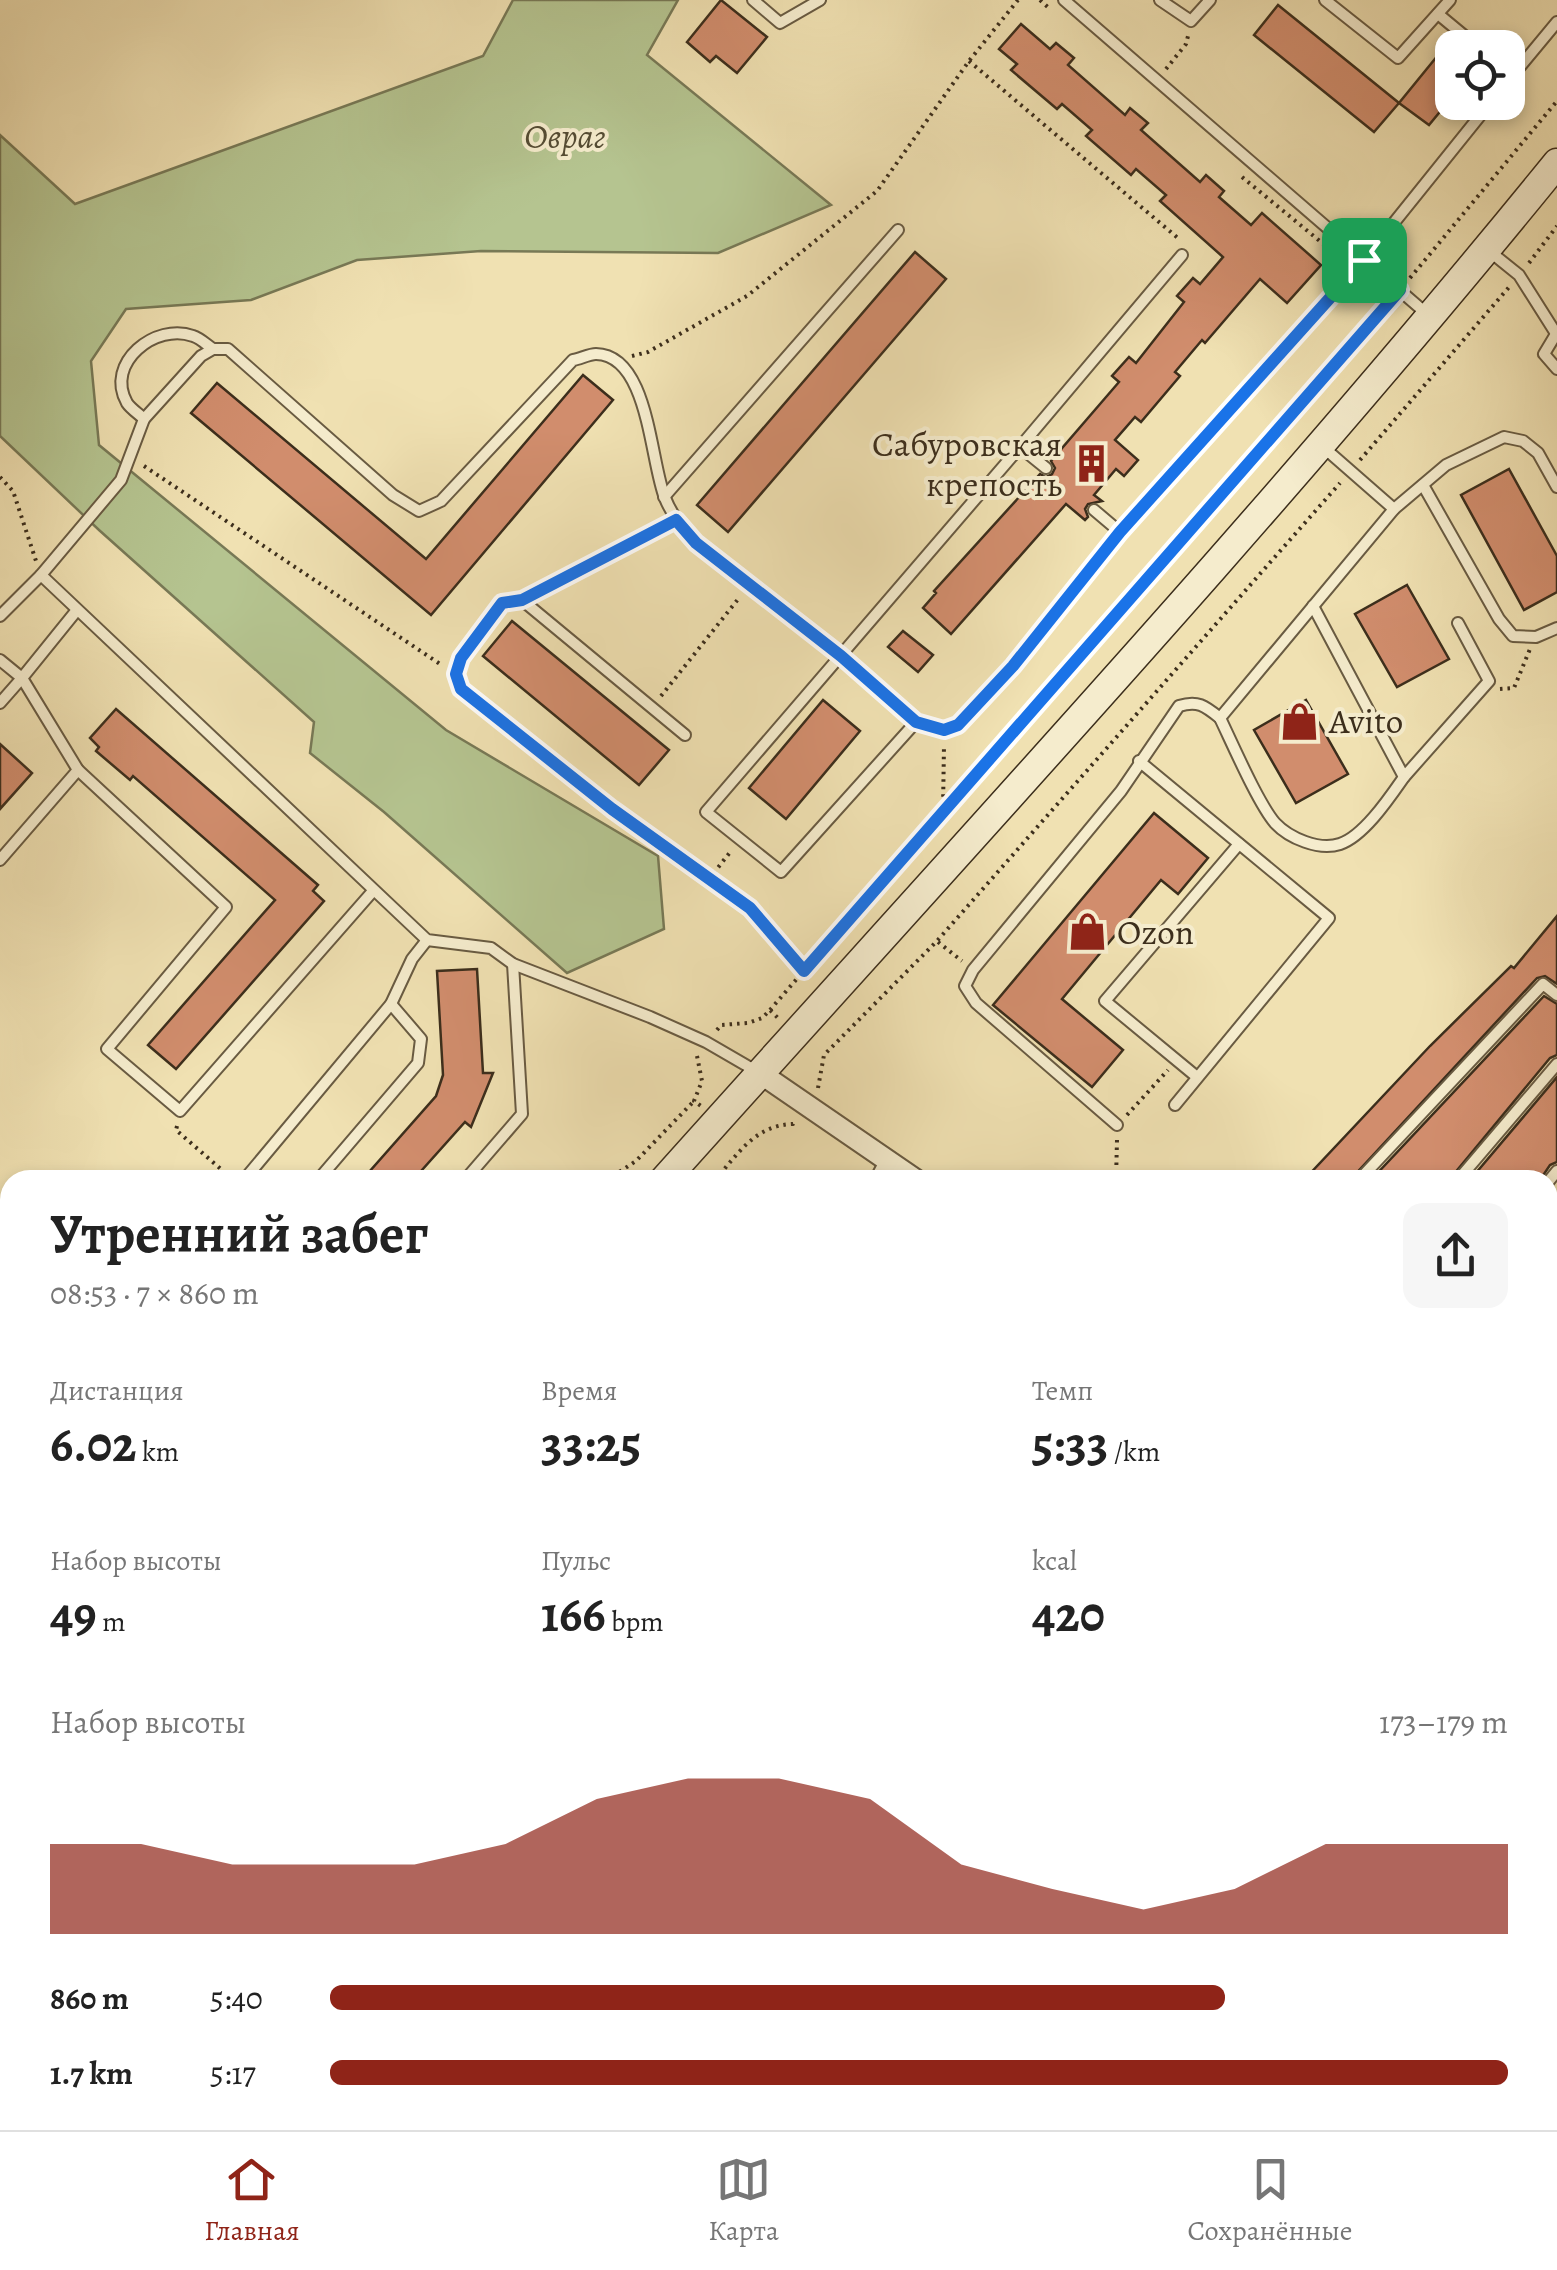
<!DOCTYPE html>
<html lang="ru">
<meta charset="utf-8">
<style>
body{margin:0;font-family:Alegreya,serif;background:#f6f6f6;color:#222;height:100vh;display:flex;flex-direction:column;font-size:38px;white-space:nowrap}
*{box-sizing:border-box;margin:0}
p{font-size:32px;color:#767676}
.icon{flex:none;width:55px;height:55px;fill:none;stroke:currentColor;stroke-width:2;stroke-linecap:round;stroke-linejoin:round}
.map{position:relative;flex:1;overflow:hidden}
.sheet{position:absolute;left:0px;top:1170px;width:1558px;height:960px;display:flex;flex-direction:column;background:#fff;border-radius:30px 30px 0 0;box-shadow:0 5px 15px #0003}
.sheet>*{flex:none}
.buttons{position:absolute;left:1435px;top:30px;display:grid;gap:20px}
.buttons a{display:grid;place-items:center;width:90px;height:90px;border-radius:20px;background:#fff;box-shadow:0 5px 15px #0003;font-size:50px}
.pin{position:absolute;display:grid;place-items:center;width:85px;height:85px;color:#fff;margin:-42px;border-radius:20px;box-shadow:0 5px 15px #0006}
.round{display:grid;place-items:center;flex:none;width:105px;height:105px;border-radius:20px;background:#f6f6f6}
.summary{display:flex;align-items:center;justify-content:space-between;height:170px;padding:0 50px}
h1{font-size:55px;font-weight:700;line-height:75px}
.metrics{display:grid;grid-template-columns:repeat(3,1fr);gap:15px;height:170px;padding:10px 50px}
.metrics div{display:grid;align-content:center}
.metrics b{font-size:50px;font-weight:700}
.metrics small{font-size:28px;font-weight:400}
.metrics p{font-size:28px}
.chart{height:280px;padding:20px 50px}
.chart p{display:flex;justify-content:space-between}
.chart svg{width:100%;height:180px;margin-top:10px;fill:#8f2418;opacity:.7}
ul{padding:0 50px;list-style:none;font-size:32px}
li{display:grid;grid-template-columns:160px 120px 1fr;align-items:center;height:75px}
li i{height:25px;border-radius:12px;background:#8f2418}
.tabs{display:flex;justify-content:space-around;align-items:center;height:140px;border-top:2px solid #e0e0e0;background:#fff;font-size:28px;color:#767676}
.tabs a{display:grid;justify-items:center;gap:5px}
.tabs .on{color:#8f2418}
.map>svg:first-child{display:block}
.green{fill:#b5c490;stroke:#787956;stroke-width:2.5}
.building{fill:#d18d6d;stroke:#3c2e1c;stroke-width:2.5}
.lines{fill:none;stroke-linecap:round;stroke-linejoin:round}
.service-casing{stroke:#695b42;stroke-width:14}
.minor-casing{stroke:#695b42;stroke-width:24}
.secondary-casing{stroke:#3c2e1c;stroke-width:31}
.path{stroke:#3c2e1c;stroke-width:4;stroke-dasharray:2.5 5;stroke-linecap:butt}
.service{stroke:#f5eccd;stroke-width:10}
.minor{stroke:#f5eccd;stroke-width:20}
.secondary{stroke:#f5eccd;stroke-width:28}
.route-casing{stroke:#fff;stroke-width:20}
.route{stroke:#1a73e8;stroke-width:12}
.labels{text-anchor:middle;stroke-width:8;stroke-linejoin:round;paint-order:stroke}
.park-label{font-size:35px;font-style:italic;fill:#544c33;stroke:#f5eccd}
.poi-label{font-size:35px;fill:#3c2e1c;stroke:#f5eccd;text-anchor:start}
</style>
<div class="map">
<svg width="1557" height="2130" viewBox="0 0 1557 2130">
<rect width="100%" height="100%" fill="#f0e1b2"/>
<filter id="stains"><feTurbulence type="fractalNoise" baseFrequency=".002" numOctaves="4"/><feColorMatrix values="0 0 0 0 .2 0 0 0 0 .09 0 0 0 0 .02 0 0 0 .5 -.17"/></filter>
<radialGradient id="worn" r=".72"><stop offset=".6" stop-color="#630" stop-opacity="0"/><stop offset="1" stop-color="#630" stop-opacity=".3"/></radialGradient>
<path class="green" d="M513,0H678L647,55L831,205L718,253L481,251L357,260L251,300L126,309L91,361L99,445L446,730L658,856L664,929L567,973L384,812L310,753L314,722L99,530L0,436V135L75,204L483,56Z"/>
<g class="building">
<path d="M721,0L767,37L737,73L716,56L710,62L687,42Z"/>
<path d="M1278,5L1399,103L1374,132L1254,35Z"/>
<path d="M1021,24L1050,49L1056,43L1074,58L1068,65L1125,115L1130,108L1148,123L1141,130L1200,182L1206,175L1224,191L1219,197L1251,225L1262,213L1321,265L1287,303L1260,279L1205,343L1202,340L1175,372L1180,376L1141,422L1135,417L1115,440L1138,460L1124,476L1116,469L1094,495L1102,501L1088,504L1085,509L1088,517L1085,520L1066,504L951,634L923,608L936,593L934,591L1040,474L1046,477L1052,474L1055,468L1051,461L1119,382L1112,376L1129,357L1136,363L1184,302L1177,296L1193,278L1200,284L1223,257L1160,201L1166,195L1136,169L1131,175L1086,136L1092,130L1062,104L1057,109L1011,70L1017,64L999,49Z"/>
<path d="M1452,38V97L1429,125L1399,103Z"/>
<path d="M915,252L946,279L728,532L697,505Z"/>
<path d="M583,375L613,400L431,615L191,413L217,383L426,559Z"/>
<path d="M1509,469L1557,556V592L1524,610L1461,495Z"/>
<path d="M1407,585L1449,659L1397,687L1355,614Z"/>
<path d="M512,621L669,750L639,785L483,656Z"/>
<path d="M903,631L933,655L918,672L888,647Z"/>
<path d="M823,700L860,731L786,819L749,788Z"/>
<path d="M1306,700L1348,774L1296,803L1254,730Z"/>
<path d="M116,709L318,885L313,891L324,901L176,1069L148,1045L275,900L133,776L130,780L96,751L99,747L90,738Z"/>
<path d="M0,744L32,773L0,809Z"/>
<path d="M1154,813L1208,858L1178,894L1161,880L1062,999L1123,1050L1092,1087L993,1005Z"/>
<path d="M1557,916V984L1545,976L1537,978L1350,1180H1304L1430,1046L1511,966L1514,968Z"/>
<path d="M477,969L483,1073H493L471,1127L465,1122L413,1180H362L436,1096L443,1075L437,971Z"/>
<path d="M1544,996L1557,1004V1055L1550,1058L1449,1180H1371Z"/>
<path d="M1557,1077V1162L1550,1165L1540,1180H1470Z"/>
</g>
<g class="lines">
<defs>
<g id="service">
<path d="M753,0L780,23L820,0"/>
<path d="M1064,0L1427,314"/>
<path d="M1160,0L1191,21L1210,0"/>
<path d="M1325,0L1398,58L1450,0"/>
<path d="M1438,14L1479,48"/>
<path d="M1508,81L1557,22"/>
<path d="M1488,250L1519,275L1557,335"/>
<path d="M1556,334L1544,354L1557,369"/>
<path d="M144,419C139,414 131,409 127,403C104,363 156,322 193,336C200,338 207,345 213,349"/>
<path d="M1020,447L1182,255"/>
<path d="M1423,485L1499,619L1513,636L1536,637L1557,628"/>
<path d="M664,497L898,230"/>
<path d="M1394,509L1446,465L1504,437L1523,441L1538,453L1557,487"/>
<path d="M1094,510L1120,532"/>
<path d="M41,575L427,940L491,948L513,964L650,1017L706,1042L756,1071"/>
<path d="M522,600L685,735"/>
<path d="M1313,606L1404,777L1489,681L1458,623"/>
<path d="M0,616L41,575L121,480L144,419L201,356L213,349H228L393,495L419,511L441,501L573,360C580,359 589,354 596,354C649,355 650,461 665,498C672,516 684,529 696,543L841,656L916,722L944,730L958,725L1013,666L1120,532L1364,260L1491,102"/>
<path d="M0,660L22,678L0,703"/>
<path d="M1220,718C1233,745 1258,803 1275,823C1289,838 1319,851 1340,844C1364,836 1390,797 1404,777"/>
<path d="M916,722L781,872L706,812L1020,447L1046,468"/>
<path d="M1139,761L1329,918L1175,1105"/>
<path d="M78,770L226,907L107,1049L180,1111L373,891"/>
<path d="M612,809L461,689L456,674L461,658L502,603L522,600L676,520"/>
<path d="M0,860L78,770L22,678L77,610"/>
<path d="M1197,1077L1105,1001L1239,844"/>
<path d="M1117,1125L976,1003L965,986L973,970L1121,791L1179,706C1198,700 1205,706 1220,718L1394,509L1322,446"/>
<path d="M244,1180L391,1004L412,959L427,940"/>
<path d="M318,1180L418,1063L421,1039L391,1004"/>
<path d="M465,1180L522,1114L513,964"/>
<path d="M875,1180L886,1159"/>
<path d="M1359,1180L1543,984L1557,995"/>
<path d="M1458,1180L1557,1064"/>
<path d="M1548,1182L1557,1171"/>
<path d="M1548,1287L1557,1275"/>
<path d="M1548,1392L1557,1380"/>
<path d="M0,1438L10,1426"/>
<path d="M1548,1494L1557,1482"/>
<path d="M1548,1586L1557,1594"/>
<path d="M0,1601L10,1590"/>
<path d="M0,1691L10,1702"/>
<path d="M0,1718L10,1706"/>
<path d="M0,1737L10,1749"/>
<path d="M0,1784L10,1768"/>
<path d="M1548,2007L1557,1996"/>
<path d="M506,2120L518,2130"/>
<path d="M1521,2120L1534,2130"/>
<path d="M102,2130L111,2120"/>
<path d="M338,2130L347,2120"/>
<path d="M462,2130L472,2120"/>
</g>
<g id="minor">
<path d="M760,1073L916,1180"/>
<path d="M1548,1677L1557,1685"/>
</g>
<g id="secondary">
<path d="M664,1180C965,844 1272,514 1557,163"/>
<path d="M0,1919L10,1908"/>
</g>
</defs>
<use href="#service" class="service-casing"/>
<use href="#minor" class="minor-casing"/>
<use href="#secondary" class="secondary-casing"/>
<g class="path">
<path d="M1040,0L1051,10"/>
<path d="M969,61L1179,239"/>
<path d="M1166,69L1186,44L1188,36"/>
<path d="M1242,177L1327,247"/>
<path d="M1529,263L1557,226"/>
<path d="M1410,278L1557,101"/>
<path d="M632,356L648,352L747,296L877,191L969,61L1018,0"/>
<path d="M1360,460L1510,286"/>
<path d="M144,466L443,666"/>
<path d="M0,477L13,491L36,561"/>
<path d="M1500,689L1514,688L1530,649"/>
<path d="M661,696L739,598"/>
<path d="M943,809L1391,301"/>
<path d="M622,817L750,908L804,971"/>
<path d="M709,879L731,851"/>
<path d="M938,942L962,961"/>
<path d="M770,1010L943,809L944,745"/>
<path d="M717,1030L721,1025L748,1023L762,1018L770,1010L778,1018"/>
<path d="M697,1056L702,1081L694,1101L701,1106"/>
<path d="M818,1088L824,1055L937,941L1340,483"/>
<path d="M1127,1115L1168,1070"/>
<path d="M177,1126L176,1130L230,1177"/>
<path d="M607,1180L636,1161L694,1101"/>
<path d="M715,1180C738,1154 755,1125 793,1124L795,1120"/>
<path d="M1116,1180L1117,1140"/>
<path d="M0,1858L10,1847"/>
<path d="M0,1981L10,1970"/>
<path d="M668,2120L680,2130"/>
<path d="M1419,2120L1432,2130"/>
<path d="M1433,2130L1444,2120"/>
</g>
<use href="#service" class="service"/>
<use href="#minor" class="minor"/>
<use href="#secondary" class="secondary"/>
</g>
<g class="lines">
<defs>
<path id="route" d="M1364,260L1400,290L804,971L750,908L612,809L461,689L456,674L461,658L502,603L522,600L676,520L696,543L841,656L916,722L944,730L958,725L1013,666L1120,532Z"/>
</defs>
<use href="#route" class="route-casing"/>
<use href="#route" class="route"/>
</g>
<defs>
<symbol id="building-bare" viewBox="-9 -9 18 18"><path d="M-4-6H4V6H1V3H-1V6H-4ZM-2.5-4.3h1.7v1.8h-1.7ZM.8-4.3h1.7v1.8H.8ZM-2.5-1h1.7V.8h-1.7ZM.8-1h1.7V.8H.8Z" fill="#8f2418" stroke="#f5eccd" stroke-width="2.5" paint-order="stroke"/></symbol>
<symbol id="shop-bare" viewBox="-9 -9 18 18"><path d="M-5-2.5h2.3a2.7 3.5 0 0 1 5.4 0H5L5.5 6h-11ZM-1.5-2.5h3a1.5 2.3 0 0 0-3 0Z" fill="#8f2418" stroke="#f5eccd" stroke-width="2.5" paint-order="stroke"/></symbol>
</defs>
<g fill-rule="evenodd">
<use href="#building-bare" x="1064" y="436" width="55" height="55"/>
<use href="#shop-bare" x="1272" y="694" width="55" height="55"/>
<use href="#shop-bare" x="1060" y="904" width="55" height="55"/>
</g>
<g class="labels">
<g class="park-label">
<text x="565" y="148">Овраг</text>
</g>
<g class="poi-label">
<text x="1062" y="456" text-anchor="end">Сабуровская<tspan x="1062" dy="40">крепость</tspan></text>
<text x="1329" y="733">Avito</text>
<text x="1117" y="944">Ozon</text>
</g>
</g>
<rect width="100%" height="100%" filter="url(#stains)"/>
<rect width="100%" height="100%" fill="url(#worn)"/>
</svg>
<div class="buttons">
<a><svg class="icon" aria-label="locate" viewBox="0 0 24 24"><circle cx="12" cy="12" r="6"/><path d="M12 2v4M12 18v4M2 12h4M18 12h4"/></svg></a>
</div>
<div class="pin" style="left:1364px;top:260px;background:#1e9e55"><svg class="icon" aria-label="arrive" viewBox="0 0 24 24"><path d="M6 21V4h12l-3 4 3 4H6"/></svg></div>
<section class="sheet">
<div class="summary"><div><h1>Утренний забег</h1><p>08:53 · 7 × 860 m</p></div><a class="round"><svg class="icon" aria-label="share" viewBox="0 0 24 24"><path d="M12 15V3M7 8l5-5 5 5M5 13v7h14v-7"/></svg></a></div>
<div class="metrics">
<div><p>Дистанция</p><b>6.02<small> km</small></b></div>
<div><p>Время</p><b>33:25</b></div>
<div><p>Темп</p><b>5:33<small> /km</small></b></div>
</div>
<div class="metrics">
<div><p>Набор высоты</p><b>49<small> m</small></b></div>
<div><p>Пульс</p><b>166<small> bpm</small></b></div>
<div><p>kcal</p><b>420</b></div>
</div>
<div class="chart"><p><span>Набор высоты</span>173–179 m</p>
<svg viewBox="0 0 160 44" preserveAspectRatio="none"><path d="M0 44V22L10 22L20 27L30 27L40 27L50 22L60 11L70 6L80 6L90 11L100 27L110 33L120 38L130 33L140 22L150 22L160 22V44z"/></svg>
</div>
<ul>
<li><b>860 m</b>5:40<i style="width:76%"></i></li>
<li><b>1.7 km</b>5:17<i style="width:100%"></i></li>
</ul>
</section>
</div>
<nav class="tabs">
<a class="on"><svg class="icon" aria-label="home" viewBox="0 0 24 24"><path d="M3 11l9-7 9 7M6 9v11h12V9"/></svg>Главная</a>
<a><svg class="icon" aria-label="map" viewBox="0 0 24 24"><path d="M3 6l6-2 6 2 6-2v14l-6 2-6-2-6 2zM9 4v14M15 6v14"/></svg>Карта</a>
<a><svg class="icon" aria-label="saved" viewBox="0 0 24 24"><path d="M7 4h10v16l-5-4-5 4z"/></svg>Сохранённые</a>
</nav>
